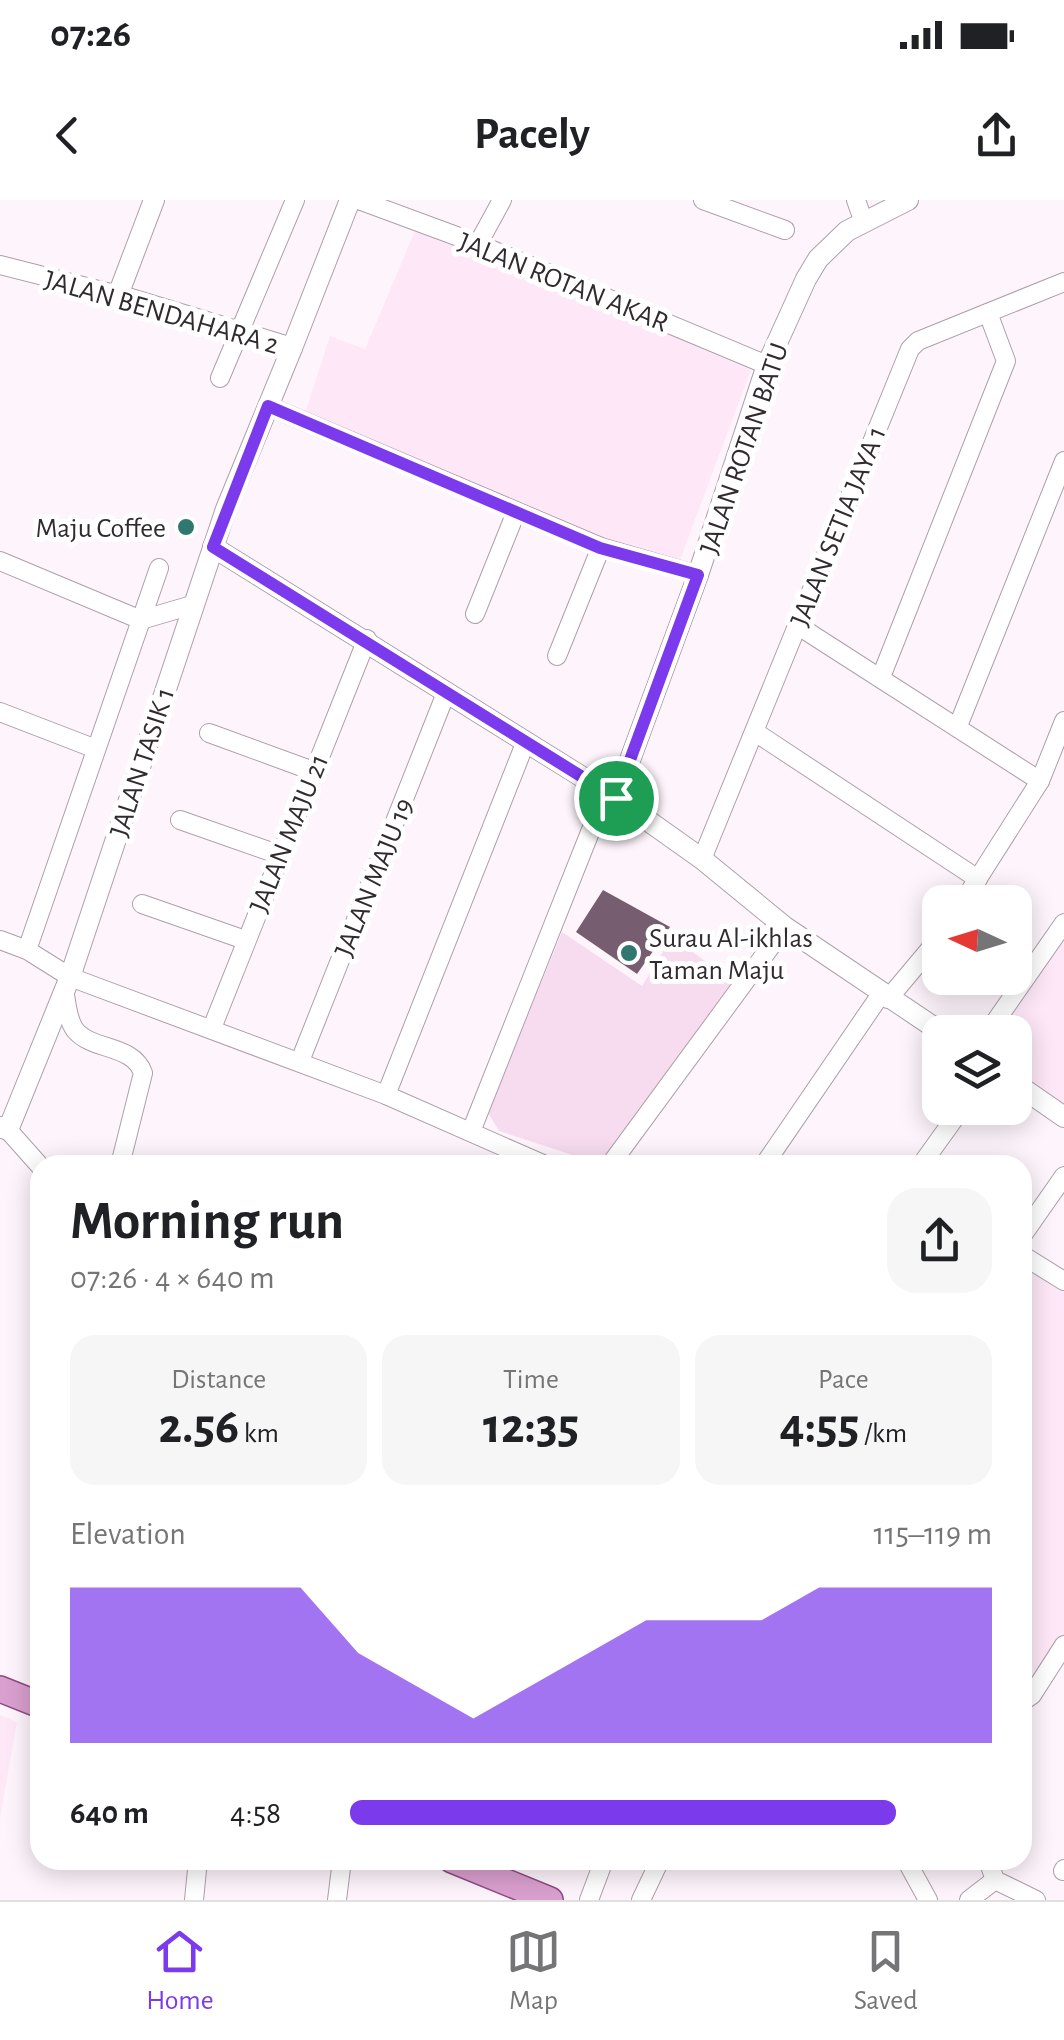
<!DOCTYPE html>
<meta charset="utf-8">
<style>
body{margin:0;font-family:"Alegreya Sans",sans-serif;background:#f6f6f6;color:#202124;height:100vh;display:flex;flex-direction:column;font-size:38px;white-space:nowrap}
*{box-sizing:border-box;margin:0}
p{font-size:32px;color:#757577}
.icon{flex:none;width:55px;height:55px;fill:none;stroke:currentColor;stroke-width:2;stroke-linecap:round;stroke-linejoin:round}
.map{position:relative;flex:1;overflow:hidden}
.panel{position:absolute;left:30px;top:955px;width:1002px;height:715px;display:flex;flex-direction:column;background:#fff;border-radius:30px;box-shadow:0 5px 25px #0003}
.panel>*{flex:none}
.needle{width:65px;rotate:274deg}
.controls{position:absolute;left:922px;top:685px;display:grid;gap:20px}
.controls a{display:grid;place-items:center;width:110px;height:110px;border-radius:20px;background:#fff;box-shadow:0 5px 25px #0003;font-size:50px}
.pin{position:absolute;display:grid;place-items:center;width:85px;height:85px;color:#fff;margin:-42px;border:5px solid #fff;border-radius:50%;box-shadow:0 2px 10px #0007}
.round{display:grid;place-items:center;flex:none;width:105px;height:105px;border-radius:30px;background:#f6f6f6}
.summary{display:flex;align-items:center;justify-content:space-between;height:170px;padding:0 40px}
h1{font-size:55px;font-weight:600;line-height:75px}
.stats{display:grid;grid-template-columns:repeat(3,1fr);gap:15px;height:170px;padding:10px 40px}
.stats div{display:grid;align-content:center;border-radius:25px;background:#f6f6f6;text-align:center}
.stats b{font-size:50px;font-weight:600}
.stats small{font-size:28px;font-weight:400}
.stats p{font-size:28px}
.chart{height:280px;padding:20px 40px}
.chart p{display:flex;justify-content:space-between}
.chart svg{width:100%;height:180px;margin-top:10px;fill:#7c3aed;opacity:.7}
ul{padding:0 40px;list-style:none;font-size:32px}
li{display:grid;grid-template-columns:160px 120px 1fr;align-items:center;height:75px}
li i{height:25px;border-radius:12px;background:#7c3aed}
.status{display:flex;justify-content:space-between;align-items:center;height:70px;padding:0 50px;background:#fff;direction:ltr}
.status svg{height:28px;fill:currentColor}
header{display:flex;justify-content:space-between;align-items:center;height:130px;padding:0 40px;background:#fff;font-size:45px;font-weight:600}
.tab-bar{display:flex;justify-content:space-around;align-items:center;height:140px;border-top:2px solid #e0e0e0;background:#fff;font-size:28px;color:#757577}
.tab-bar a{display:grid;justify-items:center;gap:5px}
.tab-bar .current{color:#7c3aed}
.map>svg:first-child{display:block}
.built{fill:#fee8f8}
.green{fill:#f7dcf0}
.building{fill:#765e70}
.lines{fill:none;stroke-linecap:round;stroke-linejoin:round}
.minor-casing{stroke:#ae9faa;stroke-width:20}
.tertiary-casing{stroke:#ae9faa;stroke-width:22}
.primary-casing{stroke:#8d4d81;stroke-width:28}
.minor{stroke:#fff;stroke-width:18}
.tertiary{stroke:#fff;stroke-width:20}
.primary{stroke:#d99fce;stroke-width:25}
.route-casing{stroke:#fff;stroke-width:20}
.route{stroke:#7c3aed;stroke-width:12}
.poi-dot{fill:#30776f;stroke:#fff;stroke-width:4}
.labels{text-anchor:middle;stroke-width:10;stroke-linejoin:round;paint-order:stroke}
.street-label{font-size:28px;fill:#312b2f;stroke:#fff}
.poi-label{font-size:28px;fill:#312b2f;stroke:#fff;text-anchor:end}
</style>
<div class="status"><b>07:26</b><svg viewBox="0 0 49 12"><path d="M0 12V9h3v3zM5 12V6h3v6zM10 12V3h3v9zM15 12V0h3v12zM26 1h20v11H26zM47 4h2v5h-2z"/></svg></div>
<header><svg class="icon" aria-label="back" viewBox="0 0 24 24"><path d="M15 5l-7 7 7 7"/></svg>Pacely<svg class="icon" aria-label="share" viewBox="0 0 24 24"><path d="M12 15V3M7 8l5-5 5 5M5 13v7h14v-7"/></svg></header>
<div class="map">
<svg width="1064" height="1700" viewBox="0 0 1064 1700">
<rect width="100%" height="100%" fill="#fef5fc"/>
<g class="built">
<path d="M417,26L751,170L677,368L305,213L330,136L365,149Z"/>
<path d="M1064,714V907L1015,873V832H982Z"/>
<path d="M1026,1065L1064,1090V1439L1023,1494Z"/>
<path d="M0,1515L17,1522L0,1618Z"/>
</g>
<path class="green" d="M562,732L642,786L672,737L737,784L603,965L499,931L488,913Z"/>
<path class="building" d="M603,690L670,727L637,774L576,732Z"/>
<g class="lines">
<defs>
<g id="minor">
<path d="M359,0L478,44L767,165"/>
<path d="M703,0L785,30"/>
<path d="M856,0L863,20"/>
<path d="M478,44L502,0"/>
<path d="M0,65L118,95"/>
<path d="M220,178L295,0"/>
<path d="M268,206L601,347L698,375"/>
<path d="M0,361L141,420L192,405"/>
<path d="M475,414L516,312"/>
<path d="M797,425L1040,581"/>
<path d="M557,456L601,347"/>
<path d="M881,477L1006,161L988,113"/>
<path d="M0,512L96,549"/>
<path d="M958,526L1064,261"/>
<path d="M755,532L978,679"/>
<path d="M209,533L313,571"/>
<path d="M180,620L280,655"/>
<path d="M702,659L910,149L918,141L1064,82"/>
<path d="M963,702L1040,581L1064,521"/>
<path d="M142,704L245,740"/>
<path d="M0,740L27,750L70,777L386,895L545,965"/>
<path d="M27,750L159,368"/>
<path d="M64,790C67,803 67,819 75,830C92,851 133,844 143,873L120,965"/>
<path d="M888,799L940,737"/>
<path d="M212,828L367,439"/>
<path d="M988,832L1064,723"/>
<path d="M300,861L446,493"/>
<path d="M386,895L526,541"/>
<path d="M472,929L606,592"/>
<path d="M8,930L40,966"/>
<path d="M610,965L785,727"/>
<path d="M764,965L881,794"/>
<path d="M921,965L962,908"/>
<path d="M1022,1036L1064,976"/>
<path d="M1022,1055L1064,1081"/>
<path d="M1022,1502L1032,1495L1064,1445"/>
<path d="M906,1660L928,1700"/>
<path d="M988,1660L995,1680L1036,1700"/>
<path d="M1063,1671L1064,1669"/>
<path d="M194,1700L198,1660"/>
<path d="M337,1700L342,1660"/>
<path d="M589,1700L604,1660"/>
<path d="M641,1700L660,1660"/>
<path d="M969,1700L995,1680"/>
</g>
<g id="tertiary">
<path d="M292,148L350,0"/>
<path d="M213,347L616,598L702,659L785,727L941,832"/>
<path d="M616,598L698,375L767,165L806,79L818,59L847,31L908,0"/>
<path d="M1015,883L1064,917"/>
<path d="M0,927L8,930L70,777L226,309L292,148L118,95L154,0"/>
</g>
<g id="primary">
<path d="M0,1489L40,1505"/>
<path d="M452,1660L550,1700"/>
</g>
</defs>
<use href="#minor" class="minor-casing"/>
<use href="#tertiary" class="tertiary-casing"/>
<use href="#primary" class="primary-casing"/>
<use href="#minor" class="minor"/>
<use href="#tertiary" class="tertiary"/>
<use href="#primary" class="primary"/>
</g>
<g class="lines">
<defs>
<path id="route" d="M268,206L600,348L698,375L616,598L213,347Z"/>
</defs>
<use href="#route" class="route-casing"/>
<use href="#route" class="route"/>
</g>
<g class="poi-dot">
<circle cx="186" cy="327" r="10"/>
<circle cx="629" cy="753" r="10"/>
</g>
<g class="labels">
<g class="street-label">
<text transform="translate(564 81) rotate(22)" y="10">JALAN ROTAN AKAR</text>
<text transform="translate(162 111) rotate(16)" y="10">JALAN BENDAHARA 2</text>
<text transform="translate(743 248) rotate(-71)" y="10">JALAN ROTAN BATU</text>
<text transform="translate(837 326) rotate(-68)" y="10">JALAN SETIA JAYA 1</text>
<text transform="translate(141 562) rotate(-72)" y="10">JALAN TASIK 1</text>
<text transform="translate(288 633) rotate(-68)" y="10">JALAN MAJU 21</text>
<text transform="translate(373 677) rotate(-68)" y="10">JALAN MAJU 19</text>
</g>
<g class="poi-label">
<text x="166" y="337">Maju Coffee</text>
<text x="649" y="747" text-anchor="start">Surau Al-ikhlas<tspan x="649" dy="32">Taman Maju</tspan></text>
</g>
</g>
</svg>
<div class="controls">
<a><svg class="needle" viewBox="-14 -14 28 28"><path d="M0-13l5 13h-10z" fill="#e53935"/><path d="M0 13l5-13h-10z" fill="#757577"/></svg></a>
<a><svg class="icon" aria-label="layers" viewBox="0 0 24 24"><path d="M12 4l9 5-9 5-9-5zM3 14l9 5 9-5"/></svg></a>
</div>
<div class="pin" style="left:616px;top:598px;background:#1e9e55"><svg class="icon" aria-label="arrive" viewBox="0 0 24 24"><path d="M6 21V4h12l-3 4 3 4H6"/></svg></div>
<section class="panel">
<div class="summary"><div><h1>Morning run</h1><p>07:26 · 4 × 640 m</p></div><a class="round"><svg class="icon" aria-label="share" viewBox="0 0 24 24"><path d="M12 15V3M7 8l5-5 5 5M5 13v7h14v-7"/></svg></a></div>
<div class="stats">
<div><p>Distance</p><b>2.56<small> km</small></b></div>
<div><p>Time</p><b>12:35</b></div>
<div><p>Pace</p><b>4:55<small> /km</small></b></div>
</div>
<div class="chart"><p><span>Elevation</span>115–119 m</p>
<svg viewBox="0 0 160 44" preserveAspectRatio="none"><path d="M0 44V6L10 6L20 6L30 6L40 6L50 22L60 30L70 38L80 30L90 22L100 14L110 14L120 14L130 6L140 6L150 6L160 6V44z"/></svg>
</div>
<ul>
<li><b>640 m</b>4:58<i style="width:85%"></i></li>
</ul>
</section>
</div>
<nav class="tab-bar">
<a class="current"><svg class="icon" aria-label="home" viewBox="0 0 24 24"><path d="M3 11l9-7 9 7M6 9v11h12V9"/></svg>Home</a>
<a><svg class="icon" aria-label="map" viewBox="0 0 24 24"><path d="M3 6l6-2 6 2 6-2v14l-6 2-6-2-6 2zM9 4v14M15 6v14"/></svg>Map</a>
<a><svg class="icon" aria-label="saved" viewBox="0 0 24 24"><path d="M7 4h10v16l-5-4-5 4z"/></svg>Saved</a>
</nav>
